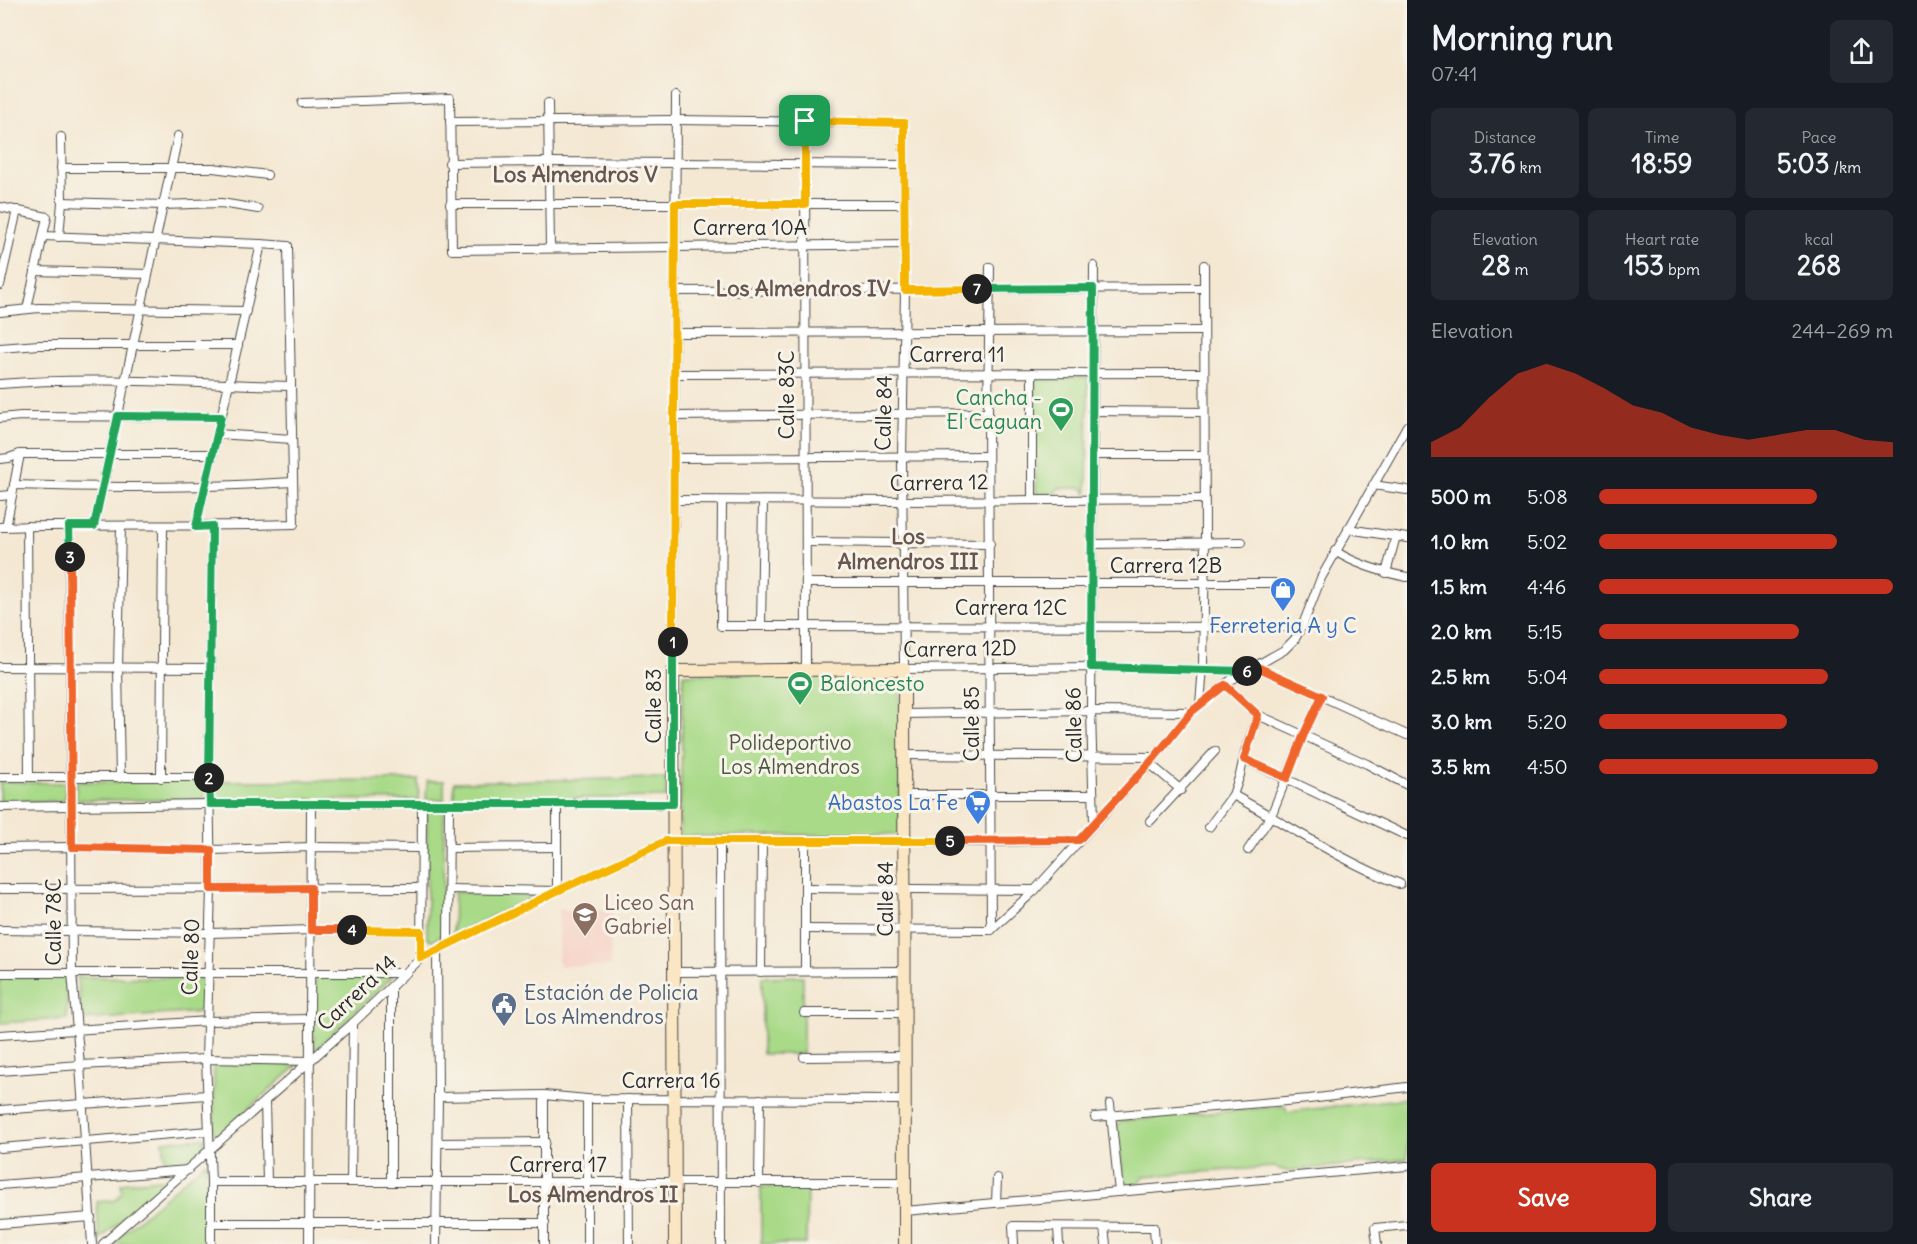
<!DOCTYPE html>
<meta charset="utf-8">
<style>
body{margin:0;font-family:Delius,sans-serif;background:#242831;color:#f1f3f6;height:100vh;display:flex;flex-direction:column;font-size:22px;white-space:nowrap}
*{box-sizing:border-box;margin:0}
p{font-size:20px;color:#9ea1a6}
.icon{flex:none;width:33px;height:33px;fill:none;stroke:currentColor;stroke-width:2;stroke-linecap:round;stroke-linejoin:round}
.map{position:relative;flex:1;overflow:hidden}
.drawer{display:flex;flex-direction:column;background:#171b24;width:510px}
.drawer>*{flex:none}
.pin{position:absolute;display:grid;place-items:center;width:51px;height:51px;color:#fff;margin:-26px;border-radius:12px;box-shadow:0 3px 9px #0006}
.km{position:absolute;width:30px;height:30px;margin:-15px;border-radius:50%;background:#222;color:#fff;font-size:16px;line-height:30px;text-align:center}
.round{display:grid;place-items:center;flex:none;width:63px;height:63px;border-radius:9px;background:#242831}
.headline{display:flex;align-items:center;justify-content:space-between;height:102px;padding:0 24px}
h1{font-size:33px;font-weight:700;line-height:45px}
.metrics{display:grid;grid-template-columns:repeat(3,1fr);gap:9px;height:102px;padding:6px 24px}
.metrics div{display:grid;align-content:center;border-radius:9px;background:#242831;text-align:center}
.metrics b{font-size:26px;font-weight:700}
.metrics small{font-size:16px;font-weight:400}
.metrics p{font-size:16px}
.chart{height:168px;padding:12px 24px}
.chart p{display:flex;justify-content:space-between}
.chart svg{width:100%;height:108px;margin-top:6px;fill:#c8321e;opacity:.7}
.action{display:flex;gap:12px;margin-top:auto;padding:12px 24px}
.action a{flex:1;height:69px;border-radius:9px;background:#c8321e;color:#fff;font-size:24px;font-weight:700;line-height:69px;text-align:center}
.action a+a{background:#242831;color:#f1f3f6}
ul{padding:0 24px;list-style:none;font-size:20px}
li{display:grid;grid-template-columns:96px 72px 1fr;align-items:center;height:45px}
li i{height:15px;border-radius:8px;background:#c8321e}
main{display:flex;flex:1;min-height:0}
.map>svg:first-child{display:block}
.built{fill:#f6d2c4}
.green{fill:#a9da88;stroke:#6a825a;stroke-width:1.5}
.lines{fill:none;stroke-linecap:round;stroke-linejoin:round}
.street-casing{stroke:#494744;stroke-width:10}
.secondary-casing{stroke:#494744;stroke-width:14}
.street{stroke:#fff;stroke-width:8}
.secondary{stroke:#fbe6c4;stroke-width:12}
.split-1-casing{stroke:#fff;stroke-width:12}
.split-2-casing{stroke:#fff;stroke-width:12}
.split-3-casing{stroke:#fff;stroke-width:12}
.split-4-casing{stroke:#fff;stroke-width:12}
.split-5-casing{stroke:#fff;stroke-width:12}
.split-6-casing{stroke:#fff;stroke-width:12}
.split-7-casing{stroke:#fff;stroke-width:12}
.split-8-casing{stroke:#fff;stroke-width:12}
.split-1{stroke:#f5b400;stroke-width:8}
.split-2{stroke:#22a559;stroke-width:8}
.split-3{stroke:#22a559;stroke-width:8}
.split-4{stroke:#f0652b;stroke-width:8}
.split-5{stroke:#f5b400;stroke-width:8}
.split-6{stroke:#f0652b;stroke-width:8}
.split-7{stroke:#22a559;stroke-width:8}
.split-8{stroke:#f5b400;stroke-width:8}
.labels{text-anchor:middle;stroke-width:6;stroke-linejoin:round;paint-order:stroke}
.street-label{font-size:21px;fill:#2b2b2b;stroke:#f7f3e8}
.leisure-label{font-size:21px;fill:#27864d;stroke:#f7f3e8;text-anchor:end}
.shop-label{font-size:21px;fill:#366cbe;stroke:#f7f3e8}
.park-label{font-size:21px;fill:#4a5742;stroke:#f7f3e8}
.education-label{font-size:21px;fill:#785e54;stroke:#f7f3e8;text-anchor:start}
.service-label{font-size:21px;fill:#4e5e75;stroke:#f7f3e8;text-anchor:start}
.neighbourhood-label{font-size:22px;font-weight:bold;fill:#67554f;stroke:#f7f3e8}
</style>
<main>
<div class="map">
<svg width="1407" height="1244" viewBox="0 0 1407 1244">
<rect width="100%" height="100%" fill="#f7f3e8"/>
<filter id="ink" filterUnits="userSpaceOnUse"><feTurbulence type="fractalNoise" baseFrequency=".0167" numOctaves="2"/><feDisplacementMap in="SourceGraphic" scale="12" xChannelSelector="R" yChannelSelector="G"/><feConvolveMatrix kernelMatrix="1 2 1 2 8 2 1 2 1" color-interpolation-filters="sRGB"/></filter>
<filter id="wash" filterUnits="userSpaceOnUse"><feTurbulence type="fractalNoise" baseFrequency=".008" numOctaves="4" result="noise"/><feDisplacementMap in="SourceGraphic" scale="24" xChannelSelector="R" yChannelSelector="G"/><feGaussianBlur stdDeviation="1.35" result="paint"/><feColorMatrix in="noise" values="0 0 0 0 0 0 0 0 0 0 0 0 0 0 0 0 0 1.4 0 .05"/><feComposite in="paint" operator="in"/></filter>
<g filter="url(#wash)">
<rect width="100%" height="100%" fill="#f4e8d3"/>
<path class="built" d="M559,910H612L610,966H558Z"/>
<g class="green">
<path d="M1088,377L1087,494L1083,488H1058L1055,494H1036L1035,378Z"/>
<path d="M683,674H900V834L680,836Z"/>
<path d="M666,778V797L454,800V782Z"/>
<path d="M418,780L419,800L214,799V781Z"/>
<path d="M205,781L204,800H76V782Z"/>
<path d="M427,781H444V800L426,799Z"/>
<path d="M0,782L66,783L65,801H0Z"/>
<path d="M427,809L444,810L443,934L433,941L427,938Z"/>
<path d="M454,892L538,895L453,935Z"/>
<path d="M67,975V1019L0,1023V977Z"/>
<path d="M315,976H393L314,1051Z"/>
<path d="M803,976V1054H762V977Z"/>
<path d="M77,977L202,978V1012L82,1020Z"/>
<path d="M214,1063L298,1065L214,1139Z"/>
<path d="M1407,1098V1159L1286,1171L1274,1167L1144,1176L1137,1185L1130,1186L1124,1183L1117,1126L1121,1121L1285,1106L1287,1112Z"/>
<path d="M204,1138V1146L181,1168L166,1169L163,1141Z"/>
<path d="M206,1162L207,1244H110Z"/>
<path d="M170,1178L99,1240L97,1202L116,1200L122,1192L121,1183Z"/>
<path d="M761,1187L807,1188L806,1244H761Z"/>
</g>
</g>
<g filter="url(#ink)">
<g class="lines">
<defs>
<g id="street">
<path d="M302,103L450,98L452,250L904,244"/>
<path d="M548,103L550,248"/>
<path d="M805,121L806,670"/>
<path d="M450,122L676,120L904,123L905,290L902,458L904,669L1091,667L1247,671"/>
<path d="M449,163L550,162L904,165"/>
<path d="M61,168H213L267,175"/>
<path d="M62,202L163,205L221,203L258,209"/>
<path d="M450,204H904"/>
<path d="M0,207L47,217L27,309"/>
<path d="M43,236L261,244"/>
<path d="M59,237L62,202L61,137"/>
<path d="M1094,266L1091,711L1094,823"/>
<path d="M990,267L988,413L991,930"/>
<path d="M35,271L148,274"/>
<path d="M0,285L17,210"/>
<path d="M674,291L1204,288"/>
<path d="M0,312L39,308L246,311"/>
<path d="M674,333L1203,331"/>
<path d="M0,348L39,345H238"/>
<path d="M1032,373V500"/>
<path d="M674,374L1204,373"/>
<path d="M0,384C97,376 194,384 291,386"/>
<path d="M1092,411L1204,412"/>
<path d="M674,416L988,413"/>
<path d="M0,418L21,416L221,417"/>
<path d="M217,434L292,439"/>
<path d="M1092,455H1203"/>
<path d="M674,458L988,456"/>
<path d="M0,459L9,458L20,454H213"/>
<path d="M14,485C107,488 200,488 293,482"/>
<path d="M1373,485L1407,490"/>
<path d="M0,496L12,495"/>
<path d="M674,500L903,501L1204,499"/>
<path d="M722,501L721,626L1302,627"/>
<path d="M27,526L29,777"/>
<path d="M94,526L178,136"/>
<path d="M0,527C98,524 196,527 294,524L288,246L261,244L196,527"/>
<path d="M6,527L20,454"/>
<path d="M69,527L72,973L80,1065L92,1244"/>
<path d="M1348,529L1407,538"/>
<path d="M806,542L990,544"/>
<path d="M1092,544L1242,542"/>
<path d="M1335,551C1357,565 1381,572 1407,577"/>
<path d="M1386,573L1396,536"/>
<path d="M806,583H1274"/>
<path d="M761,626L763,502"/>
<path d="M1255,666L1407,735"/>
<path d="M0,667L211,668"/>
<path d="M673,671L676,96"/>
<path d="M1225,685L1258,715L1367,764L1407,785"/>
<path d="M1200,704L1203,667L1205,543L1204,265"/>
<path d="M904,714L1091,711L1191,712"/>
<path d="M904,755L1155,757"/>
<path d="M1244,759L1407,836"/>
<path d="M1149,763L1181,790"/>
<path d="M0,777H209"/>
<path d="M120,778L118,668L121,527"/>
<path d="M161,778L163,527"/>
<path d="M904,795H1093"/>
<path d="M1233,795C1288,825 1341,861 1400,884"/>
<path d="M0,807L210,804H673"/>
<path d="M1150,821L1215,751"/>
<path d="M1209,827L1233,795L1240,775L1245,752L1258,715"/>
<path d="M720,840L721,1244"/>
<path d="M805,840V971"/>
<path d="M0,848L71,847L211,850L311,847L422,848"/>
<path d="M449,848L557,847"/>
<path d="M1248,850L1271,816L1304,734L1322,696"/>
<path d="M805,888L1035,890"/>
<path d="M0,889L421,888"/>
<path d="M449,889L557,891V804"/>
<path d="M805,929L991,930"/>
<path d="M0,930L210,933L311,930L421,931"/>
<path d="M991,930L1035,890L1155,757L1191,712L1231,680L1284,650L1295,639L1304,622L1321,578L1407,426"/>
<path d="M448,944L449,805"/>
<path d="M421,958L422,805"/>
<path d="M675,972L905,971"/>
<path d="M761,972L762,840"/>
<path d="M0,973H406"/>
<path d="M391,987V1182"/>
<path d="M804,1013H905"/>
<path d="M0,1035L208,1021L309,1019"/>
<path d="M804,1057L905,1056"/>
<path d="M0,1071L80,1065L206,1059L309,1061"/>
<path d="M544,1095V1244"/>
<path d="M438,1097L544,1095L587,1099L905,1100"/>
<path d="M628,1099L629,1244"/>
<path d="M265,1101L267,1181"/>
<path d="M1110,1104L1119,1192"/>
<path d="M0,1110L207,1095"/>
<path d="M1095,1117L1309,1099L1407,1087"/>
<path d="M438,1143L545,1142"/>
<path d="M0,1148L209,1131"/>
<path d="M211,1182H905"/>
<path d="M351,1182L353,1023"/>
<path d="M759,1183L760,1099"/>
<path d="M0,1185L188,1170"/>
<path d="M996,1203L997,1178"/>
<path d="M905,1211L1407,1166"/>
<path d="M211,1223H545"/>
<path d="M0,1224L91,1217"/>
<path d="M1058,1227L1059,1244"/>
<path d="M1104,1228L1106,1244"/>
<path d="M103,1244L353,1023L421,958L557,891L666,841L826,840L990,842L1079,840"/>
<path d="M211,1244V1182L206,1059L211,889L209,777L212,527"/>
<path d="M309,1244L311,805"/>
<path d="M436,1244L438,1097L437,950"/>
<path d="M587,1244V1099"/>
<path d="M1014,1244L1013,1226L1154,1227L1155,1244"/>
<path d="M1377,1244L1375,1228L1407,1225"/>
</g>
<path id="secondary" d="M675,1244L673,671L904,669L905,1244"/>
</defs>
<use href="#street" class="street-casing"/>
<use href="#secondary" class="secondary-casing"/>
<use href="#street" class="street"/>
<use href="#secondary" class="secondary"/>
</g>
</g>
<g class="lines" filter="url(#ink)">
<defs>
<path id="split-1" d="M673,642L675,204H805V121"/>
<path id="split-2" d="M209,778L210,804H673V642"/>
<path id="split-3" d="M70,557L69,526H94L118,416L221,417L196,527L212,526L209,778"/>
<path id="split-4" d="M70,557L72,847L211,850V889L311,888V930H352"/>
<path id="split-5" d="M352,930L421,931V958L557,891L666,841H950"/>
<path id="split-6" d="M950,841L1079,840L1155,757L1191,712L1225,685L1258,715L1244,759L1287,778L1304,734L1322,696L1255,666L1247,671"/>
<path id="split-7" d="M977,289L1093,288L1091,667L1247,671"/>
<path id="split-8" d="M805,121L904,123L905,290L977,289"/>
</defs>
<use href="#split-1" class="split-1-casing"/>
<use href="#split-2" class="split-2-casing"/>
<use href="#split-3" class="split-3-casing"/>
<use href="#split-4" class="split-4-casing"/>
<use href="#split-5" class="split-5-casing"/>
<use href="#split-6" class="split-6-casing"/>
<use href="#split-7" class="split-7-casing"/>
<use href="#split-8" class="split-8-casing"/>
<use href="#split-1" class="split-1"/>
<use href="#split-2" class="split-2"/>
<use href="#split-3" class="split-3"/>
<use href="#split-4" class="split-4"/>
<use href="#split-5" class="split-5"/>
<use href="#split-6" class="split-6"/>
<use href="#split-7" class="split-7"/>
<use href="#split-8" class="split-8"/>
</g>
<defs>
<symbol id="stadium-pin" viewBox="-11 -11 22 30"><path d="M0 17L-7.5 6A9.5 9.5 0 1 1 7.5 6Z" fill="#2e9e5b" stroke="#f7f3e8"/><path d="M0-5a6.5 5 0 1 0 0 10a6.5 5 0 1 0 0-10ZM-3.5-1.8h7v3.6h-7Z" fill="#fff"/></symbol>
<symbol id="shop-pin" viewBox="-11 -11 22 30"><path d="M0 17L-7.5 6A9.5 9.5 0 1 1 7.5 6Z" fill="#3f7fe0" stroke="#f7f3e8"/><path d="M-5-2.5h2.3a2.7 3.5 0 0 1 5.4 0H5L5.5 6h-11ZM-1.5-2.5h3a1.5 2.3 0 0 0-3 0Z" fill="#fff"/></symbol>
<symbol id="supermarket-pin" viewBox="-11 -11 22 30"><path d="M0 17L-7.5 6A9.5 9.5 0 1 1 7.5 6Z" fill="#3f7fe0" stroke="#f7f3e8"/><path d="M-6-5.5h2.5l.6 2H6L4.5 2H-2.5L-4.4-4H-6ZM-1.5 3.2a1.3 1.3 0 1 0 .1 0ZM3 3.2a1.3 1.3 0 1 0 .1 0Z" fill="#fff"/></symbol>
<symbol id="school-pin" viewBox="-11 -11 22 30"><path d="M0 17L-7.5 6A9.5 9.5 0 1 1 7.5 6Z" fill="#8d6e63" stroke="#f7f3e8"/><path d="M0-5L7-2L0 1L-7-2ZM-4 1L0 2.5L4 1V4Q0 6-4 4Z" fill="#fff"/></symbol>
<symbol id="civic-pin" viewBox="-11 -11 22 30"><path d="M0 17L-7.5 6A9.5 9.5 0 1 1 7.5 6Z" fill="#5c6f8a" stroke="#f7f3e8"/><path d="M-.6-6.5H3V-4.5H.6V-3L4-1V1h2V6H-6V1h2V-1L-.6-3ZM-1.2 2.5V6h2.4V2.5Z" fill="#fff"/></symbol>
</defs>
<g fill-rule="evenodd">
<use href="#stadium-pin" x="1046" y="395" width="30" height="40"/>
<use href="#shop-pin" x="1268" y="575" width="30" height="40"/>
<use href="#stadium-pin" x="785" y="669" width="30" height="40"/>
<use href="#supermarket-pin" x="963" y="788" width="30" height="40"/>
<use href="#school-pin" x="570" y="900" width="30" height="40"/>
<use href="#civic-pin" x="489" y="990" width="30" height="40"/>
</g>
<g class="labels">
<g class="street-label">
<text x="750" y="235">Carrera 10A</text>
<text x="957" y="362">Carrera 11</text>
<text transform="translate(787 395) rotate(-90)" y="7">Calle 83C</text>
<text transform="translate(884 413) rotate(-89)" y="7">Calle 84</text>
<text transform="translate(939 483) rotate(-1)" y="7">Carrera 12</text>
<text x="1166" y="573">Carrera 12B</text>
<text x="1011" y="615">Carrera 12C</text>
<text transform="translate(960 649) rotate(-1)" y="7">Carrera 12D</text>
<text transform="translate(654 706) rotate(-90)" y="7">Calle 83</text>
<text transform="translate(972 724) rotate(-90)" y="7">Calle 85</text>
<text transform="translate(1074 725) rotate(-91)" y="7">Calle 86</text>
<text transform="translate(886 899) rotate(-90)" y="7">Calle 84</text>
<text transform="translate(54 922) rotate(-90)" y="7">Calle 78C</text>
<text transform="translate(191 957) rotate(-88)" y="7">Calle 80</text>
<text transform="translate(357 993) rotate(-43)" y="7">Carrera 14</text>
<text x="671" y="1088">Carrera 16</text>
<text x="558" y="1172">Carrera 17</text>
</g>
<g class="leisure-label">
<text x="1042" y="405">Cancha -<tspan x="1042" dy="24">El Caguan</tspan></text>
<text x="820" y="691" text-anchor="start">Baloncesto</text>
</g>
<g class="shop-label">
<text x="1283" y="633">Ferreteria A y C</text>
<text x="958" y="810" text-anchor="end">Abastos La Fe</text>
</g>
<g class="park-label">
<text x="790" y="750">Polideportivo<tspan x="790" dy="24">Los Almendros</tspan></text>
</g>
<g class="education-label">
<text x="604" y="910">Liceo San<tspan x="604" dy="24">Gabriel</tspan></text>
</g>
<g class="service-label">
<text x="524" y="1000">Estación de Policia<tspan x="524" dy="24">Los Almendros</tspan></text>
</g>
<g class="neighbourhood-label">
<text x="575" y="182">Los Almendros V</text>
<text x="803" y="296">Los Almendros IV</text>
<text x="908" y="544">Los<tspan x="908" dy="25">Almendros III</tspan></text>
<text x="593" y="1202">Los Almendros II</text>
</g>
</g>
</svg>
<div class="pin" style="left:805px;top:121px;background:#1e9e55"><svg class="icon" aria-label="arrive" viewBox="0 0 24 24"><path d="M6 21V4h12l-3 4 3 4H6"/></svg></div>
<b class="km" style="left:673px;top:642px">1</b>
<b class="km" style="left:209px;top:778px">2</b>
<b class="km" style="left:70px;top:557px">3</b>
<b class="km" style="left:352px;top:930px">4</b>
<b class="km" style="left:950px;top:841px">5</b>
<b class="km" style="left:1247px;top:671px">6</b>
<b class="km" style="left:977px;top:289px">7</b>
</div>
<section class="drawer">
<div class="headline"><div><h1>Morning run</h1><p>07:41</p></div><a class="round"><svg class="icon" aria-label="share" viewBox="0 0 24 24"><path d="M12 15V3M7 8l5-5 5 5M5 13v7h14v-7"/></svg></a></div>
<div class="metrics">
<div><p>Distance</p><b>3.76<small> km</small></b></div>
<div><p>Time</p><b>18:59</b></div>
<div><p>Pace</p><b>5:03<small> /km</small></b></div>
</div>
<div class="metrics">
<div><p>Elevation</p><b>28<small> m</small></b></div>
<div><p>Heart rate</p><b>153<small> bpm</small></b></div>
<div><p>kcal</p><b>268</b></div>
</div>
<div class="chart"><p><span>Elevation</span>244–269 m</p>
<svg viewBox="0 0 160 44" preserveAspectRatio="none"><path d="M0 44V38L10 32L20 20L30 10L40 6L50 10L60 16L70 23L80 26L90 32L100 35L110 37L120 35L130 33L140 33L150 37L160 38V44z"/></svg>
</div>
<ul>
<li><b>500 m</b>5:08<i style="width:74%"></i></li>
<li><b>1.0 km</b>5:02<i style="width:81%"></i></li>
<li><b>1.5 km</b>4:46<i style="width:100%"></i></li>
<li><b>2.0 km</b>5:15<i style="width:68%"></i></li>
<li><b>2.5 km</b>5:04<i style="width:78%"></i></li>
<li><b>3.0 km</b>5:20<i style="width:64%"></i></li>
<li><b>3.5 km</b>4:50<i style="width:95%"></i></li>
</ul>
<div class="action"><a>Save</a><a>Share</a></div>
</section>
</main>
